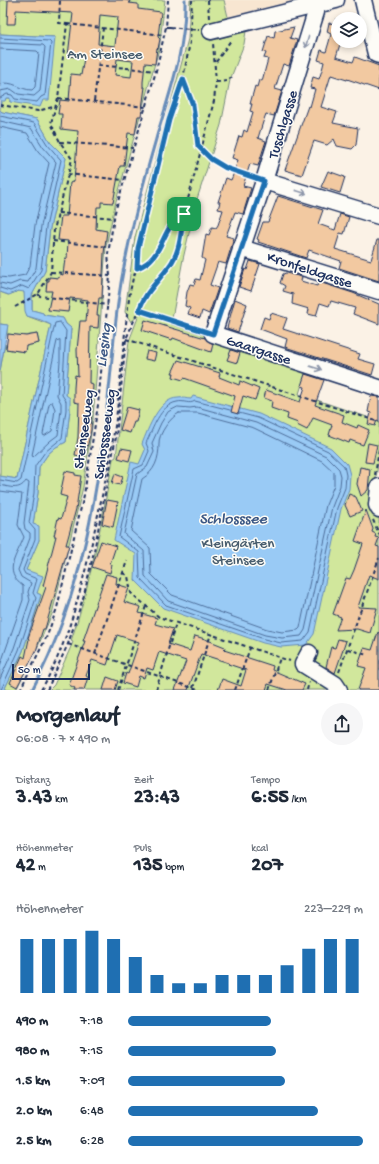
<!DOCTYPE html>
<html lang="de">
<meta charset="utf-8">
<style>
body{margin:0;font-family:"Gochi Hand",sans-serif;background:#f6f6f7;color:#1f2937;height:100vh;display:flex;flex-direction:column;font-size:15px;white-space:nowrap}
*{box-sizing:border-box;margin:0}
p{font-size:13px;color:#747a83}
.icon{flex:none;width:22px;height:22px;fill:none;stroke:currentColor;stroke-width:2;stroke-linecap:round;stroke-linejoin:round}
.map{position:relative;height:690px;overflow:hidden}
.drawer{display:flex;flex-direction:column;background:#fff;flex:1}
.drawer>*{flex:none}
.buttons{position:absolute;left:331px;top:12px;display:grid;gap:8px}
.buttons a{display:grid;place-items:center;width:36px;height:36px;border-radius:50%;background:#fff;box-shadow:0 2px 6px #0003;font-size:20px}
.scale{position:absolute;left:12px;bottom:10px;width:78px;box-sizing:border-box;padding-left:4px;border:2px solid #1b2f5e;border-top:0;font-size:11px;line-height:14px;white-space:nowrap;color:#1b2f5e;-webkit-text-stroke:3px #fdfcf7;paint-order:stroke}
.pin{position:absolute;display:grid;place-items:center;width:34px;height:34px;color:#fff;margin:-17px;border-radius:8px;box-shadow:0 2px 6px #0006}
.round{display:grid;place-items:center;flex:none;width:42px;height:42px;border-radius:21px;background:#f6f6f7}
.overview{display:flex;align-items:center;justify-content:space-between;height:68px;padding:0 16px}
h1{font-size:22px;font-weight:700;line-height:30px}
.figures{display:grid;grid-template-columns:repeat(3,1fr);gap:6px;height:68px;padding:4px 16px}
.figures div{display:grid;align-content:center}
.figures b{font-size:20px;font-weight:700}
.figures small{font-size:11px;font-weight:400}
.figures p{font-size:11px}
.chart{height:112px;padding:8px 16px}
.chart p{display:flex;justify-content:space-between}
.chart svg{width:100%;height:72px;margin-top:4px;stroke:#1f6fb2;stroke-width:6}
ul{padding:0 16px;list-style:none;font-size:13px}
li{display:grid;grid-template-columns:64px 48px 1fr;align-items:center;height:30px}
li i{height:10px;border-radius:5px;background:#1f6fb2}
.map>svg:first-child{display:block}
.built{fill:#f8e6d1}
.green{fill:#d1e79c;stroke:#768b7d}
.water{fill:#99caf5;stroke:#678cb9}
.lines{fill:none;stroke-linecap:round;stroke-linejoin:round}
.shore{stroke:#4d6d9a;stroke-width:1}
.stream{stroke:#678cb9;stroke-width:3}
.building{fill:#f2c9a1;stroke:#1b2f5e;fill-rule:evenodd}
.minor-casing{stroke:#1b2f5e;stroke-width:19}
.path{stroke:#1b2f5e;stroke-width:2;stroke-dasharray:4 3;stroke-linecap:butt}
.minor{stroke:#fdfcf7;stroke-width:16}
.path-bridge{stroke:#1b2f5e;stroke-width:2;stroke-dasharray:4 3;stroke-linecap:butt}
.oneway{stroke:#8c96aa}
.route-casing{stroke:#fff;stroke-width:8}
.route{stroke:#1f6fb2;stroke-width:5}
.labels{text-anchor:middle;stroke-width:3;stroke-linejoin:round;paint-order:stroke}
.park-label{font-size:15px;fill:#485d6e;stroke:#fdfcf7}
.street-label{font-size:15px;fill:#1b2f5e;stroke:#fdfcf7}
.water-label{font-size:16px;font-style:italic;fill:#3a5684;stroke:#fdfcf7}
</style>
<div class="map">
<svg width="379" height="690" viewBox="0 0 379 690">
<rect width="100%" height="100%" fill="#fbf2e6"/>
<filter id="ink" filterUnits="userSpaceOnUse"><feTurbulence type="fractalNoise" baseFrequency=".025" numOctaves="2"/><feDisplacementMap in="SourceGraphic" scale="8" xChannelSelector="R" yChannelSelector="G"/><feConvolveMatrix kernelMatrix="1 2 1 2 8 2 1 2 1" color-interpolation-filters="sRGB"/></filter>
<g filter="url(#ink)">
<path class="built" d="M224,0H296L228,17Z"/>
<g class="green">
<path d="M0,0H165L159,49L116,201L106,246L93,419L83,487L52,614L39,644L16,690H4L23,651L41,595L37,593L26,570L39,540L33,524L38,493L39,467L48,454L56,447L66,442L70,410L66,395L71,328L66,324L63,318L44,315L43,313L32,310V295L45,271L50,228L66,158L50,142L37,119L2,112L0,110L1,101L6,98H10V102L55,37L0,34Z"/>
<path d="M190,0H224L228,17L213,22L210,41L246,31L244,44L230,80L221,125L197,199L183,259L171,324L307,368L299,394L379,421V459L371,507L373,514L379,516V690H49L54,685L73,642L71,641C91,582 102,520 113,459L116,457L129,341L139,315L131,322L125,312L135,237L188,39Z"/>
<path d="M22,290C28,295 24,308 27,316L51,325L17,479L0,476V371L5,344L6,349L25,352L26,346L39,343L37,334L25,336L7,334V325L0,324V292L8,295Z"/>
</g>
<g class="water">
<path d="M0,34L55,37L49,100H43L40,107L10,102V98H6L5,101H1L0,108Z"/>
<path d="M0,110L2,112L37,119L50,142L66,158L50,228L45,271L32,295V310L43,313L44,315L63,318L66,324L71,328L66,395L70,398V410L66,442L56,447L48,454L39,467L38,493L33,524L39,526V540L26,570L43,576L37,593L41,595L23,651L4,690H0V476L17,479L51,325L41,320L27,316L25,311L24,292L18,291L9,295L0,292Z"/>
<path d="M0,324L8,325L0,371Z"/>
<path d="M193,396L259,414L331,448L347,464L350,475L349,489L341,509L314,634L306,645L281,647L263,643L163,608L135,580L136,554L114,540L131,462L139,464L145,450L142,444C148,429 159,398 178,398C182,397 187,399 191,399Z"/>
</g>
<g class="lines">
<g class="shore">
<path d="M0,38L49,41L51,43L45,95L41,97L37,102L15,99L12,95L7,94L0,98"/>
<path d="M0,43L43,45L45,47L40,91L34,96L18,94L11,89L0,91"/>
<path d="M0,49L37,51L39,53L35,87L32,90C20,90 13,80 0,84"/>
<path d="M0,116L34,123L47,144L61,160L46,227L41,270L29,289L22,286L10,291L0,288"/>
<path d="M0,121L31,128L43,147L56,162L41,226L36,268L28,282L20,281L10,285L0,283"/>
<path d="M0,127L27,133L38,151L49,163L35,225L30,266L25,275L9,278L0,277"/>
<path d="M60,340V362L57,395L61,403V410L58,435L50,441L33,457L32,455L57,341Z"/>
<path d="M52,402L55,409L52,431L44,436L43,434L49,404Z"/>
<path d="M178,407L190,408L197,407L256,423L326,456L339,469L341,476L340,486L332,507L305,630L301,636L282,638L265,635L168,601L145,576L144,551L124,534L137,474L147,467L154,452L152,443L161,423L168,412Z"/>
<path d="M230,410L195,401C189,405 184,400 177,402C160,405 153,429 146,443L149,451L143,465L134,469L119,537L139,552L140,578L166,605L264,639L281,643L303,641L310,632L337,508L345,488L346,475L344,466L328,451L258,418L239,413"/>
<path d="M179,413H198L254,428L322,461L334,472V485L326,505L300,628L298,630L282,632L267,629L172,595L151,574L150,548L131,531L142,479C155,471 159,459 159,444C158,434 171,417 179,413Z"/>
<path d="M0,480L17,483L21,480L55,323L60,322L66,331L62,395L66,401V410L62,438L45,452L35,466L34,493L29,523L35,530V539L23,570L25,574L37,579L33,593L36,598L19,650L1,690"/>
<path d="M0,485C10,487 19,491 26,481L29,483L24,523L25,529L30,533V538L18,570L21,577L31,583L28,592L30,600L14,648L0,679"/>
<path d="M0,491L22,494L18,525L24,537C17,556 2,571 23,586V600L0,666"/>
</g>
<path class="stream" d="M32,690C83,596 99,486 110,380C114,339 117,297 126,257C134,215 146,174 158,132C171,89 186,46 185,0"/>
</g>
<g class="building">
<path d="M8,0H126L130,1L129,3L138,4V9L161,12L158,37L160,39L158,49L157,48L155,64L145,63L143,82V87H145L141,116H138L135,134L128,133L124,166H120L113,203L101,202V207H97L96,229L107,231L104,253L102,298H99L97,315H99L98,328L90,327L89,383L93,384L92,408L91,430L85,457L75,455L78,437L79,403L74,402V388L75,375L78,376L77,350L80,321H86L88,300L70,298L68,312L48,310L52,291H46L47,281H49V277L59,278L60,274L63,275L65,258L67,259L68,241L58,240L61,216H67L70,183L74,181L78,131L61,129L62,114H58L60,100L69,101L71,74L81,75L84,58L68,56L73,13L16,10L15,24H7ZM100,15L118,17L115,46L98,44ZM117,59L133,61L131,77L115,75Z"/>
<path d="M336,19L338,20V41H341L336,57L353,62L355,57L379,66V90L347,79V80L331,75L321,107L337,112L333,123L358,128L356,145L352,149L337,146L334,139L327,145L314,141L302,175L285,170L308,106L310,107L315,89L310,88L313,77L319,79L322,70L324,62L318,60L321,50L326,52L329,42L331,34L327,32L329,23L334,24Z"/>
<path d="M294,27L290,38L297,40L289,66L283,64L275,89L282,91L274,116L266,114L263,122L258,138L266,141L263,150L258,166L250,164L243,186L251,188L243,214L235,212L226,236L234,238L226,264L218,262L210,285L218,288L209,314L202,311L200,318L188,314L190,308L185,306L187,292L190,284L194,285L196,279L200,280L205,260L202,258L206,234L209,235L212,227L216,228L218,225L223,210L218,209L220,202H218L226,178L231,180L233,175L238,160L232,158L239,136L242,137L244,130L247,132L253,112L250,111L252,104H250L255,86L257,87L259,80L262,81L268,59L264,58L266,53L263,52L268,36L274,38L275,31Z"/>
<path d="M328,171L345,177L340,193L321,187Z"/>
<path d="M278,196L323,210L318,224L335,230L340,214L349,217L344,234L340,233L335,249L371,260L377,240H379V281L339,268L341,261L309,250L306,258L258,242L259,240L257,239L263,222H268Z"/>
<path d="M250,261L260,264L251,291L239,287L245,269L247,270Z"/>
<path d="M286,273L302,277L301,281L317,286L319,282L353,293L379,304V324L353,314L355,308L331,301L329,306L320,303L316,316L308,314L309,309L292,304L293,294L283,291L285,286L280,283L283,274Z"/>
<path d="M235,299L247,304L238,332L227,328Z"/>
<path d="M271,313L287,318L283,329L360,354L358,359L375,364L372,375L285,347L287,339L260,329L264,317L269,319Z"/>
<path d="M145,320L205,338L213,344L211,352L173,338L172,340L142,330Z"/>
<path d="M8,334L26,336L37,334L39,343L26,346L25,352L6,349Z"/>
<path d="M231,350L240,353L237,363L227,360Z"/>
<path d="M147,351L156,353L154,361L145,359Z"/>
<path d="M178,360L220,373L219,377L239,385L240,381L259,389L255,400L243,396L238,414L231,412L235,396L184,378L183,380L173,377L174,373H172Z"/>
<path d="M305,374L324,380L315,405L344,415L342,422L357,428L358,425L369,430L363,445L350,440L349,443L329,435L332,425L313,418L307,430L297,425L298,423L287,419L288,414L271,408L272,401L264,398L266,390L300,402L305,387L301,386Z"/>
<path d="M371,396L379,397V421L377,420L375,426L368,424L371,413L368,412Z"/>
<path d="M127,407L139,410L136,422H134L130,433L120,430Z"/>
<path d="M368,443L377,445L373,463L365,462Z"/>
<path d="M121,448L132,450L129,461L118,458Z"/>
<path d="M360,467L370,469L368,490L361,496L357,484Z"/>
<path d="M65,471L75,473V475L81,476L76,509L66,545H69L45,629H43L36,651L17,687L10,683L22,656L25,658L29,639L28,638L46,587L43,586L56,536H54L58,518L61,519L67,497L60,495Z"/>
<path d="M115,474L123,477L120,485L112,483Z"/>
<path d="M349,494L356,497L362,511L350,516L345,505Z"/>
<path d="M107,500L118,502L113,527L102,524Z"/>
<path d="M366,510L373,529L372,532L376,534L375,537L379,538L376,546L379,547V579L369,575L358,607L377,608L370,633L357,629L336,630L341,617L333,614L346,578L350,579L354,570L363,544L355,541Z"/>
<path d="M101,541L116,546L110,564L112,565L110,573L92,567Z"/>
<path d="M106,574L117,577L116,584L129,588L124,602L141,607L139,613L157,618L155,624L173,629L168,644L190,651L195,636L205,639L225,647L224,650L273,666L272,670L305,684L302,690H287L268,684L266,690H218L222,679L241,686L246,670L228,664L229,663L201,654L188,690H175L186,661L159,652L153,670L147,668L144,678L139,676L136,687L123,683L126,673L128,674L139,642L117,635L107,665L92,660L86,676L88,677L84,690H74L75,688L69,685L85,641H83Z"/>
<path d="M378,632L379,633V690H358L366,668L358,666L364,648L372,650Z"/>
<path d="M338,639L346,641L335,673L326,667L331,647L335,648Z"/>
<path d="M107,677L118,681L115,690H103Z"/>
</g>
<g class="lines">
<defs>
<g id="minor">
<path d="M363,0L376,54L379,55"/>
<path d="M317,4L316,12L264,181L213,334L379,388"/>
<path d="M211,31L336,0"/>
<path d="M264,181L379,216"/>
<path d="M241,248L379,291"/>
<path d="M379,487L377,505L379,509"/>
<path d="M309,653L303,664L335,684L339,690"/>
</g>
</defs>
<use href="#minor" class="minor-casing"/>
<g class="path">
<path d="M208,0L209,19"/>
<path d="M67,24L164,35"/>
<path d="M166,27H170"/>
<path d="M216,62L231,40"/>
<path d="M98,65L156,71"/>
<path d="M183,79L193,105L198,146L211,159L227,168L252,176"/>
<path d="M216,82L228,81L230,78H235"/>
<path d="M58,98L146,107"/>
<path d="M94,101L103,28"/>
<path d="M0,105L38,111L56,106"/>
<path d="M60,142L133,148"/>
<path d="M68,174L124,180"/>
<path d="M58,213L114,218"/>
<path d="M53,241L109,247"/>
<path d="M137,268C165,259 160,226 184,214"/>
<path d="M51,272L110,276"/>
<path d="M38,294L40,296L108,305"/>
<path d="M15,307L38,294L51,272L54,230L72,159L60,142L51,123L58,98L67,24L59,23L60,0"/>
<path d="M139,310L200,330"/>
<path d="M126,339L379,422"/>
<path d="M375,475L379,450"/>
<path d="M373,520L379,534"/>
<path d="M123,573L128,576L131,593L159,617L290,661"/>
<path d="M68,644L198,690"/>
<path d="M348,649L367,655"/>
<path d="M95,654L127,561"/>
<path d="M339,672L379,558"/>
<path d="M193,688L211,634"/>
<path d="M20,690L47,636L57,608L84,495L98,405L110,276L108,254L115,212L156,71L166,27L168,0"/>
<path d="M41,690C67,646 79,596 91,547C100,505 110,462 116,419C121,377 124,334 130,292L133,278L137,268L138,248L169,120L183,79L190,42L192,0"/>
<path d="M47,690L68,644L84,595L94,551L116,437L126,339L146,293L175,256L184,214L214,101L216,82L213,43"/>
<path d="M118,690L146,606"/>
<path d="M156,690L176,623"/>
<path d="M235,690L250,648"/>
<path d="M269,690L280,658"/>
<path d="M307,690L309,682"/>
</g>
<use href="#minor" class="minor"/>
<path class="path-bridge" d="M170,27L199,30"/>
</g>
<defs><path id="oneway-shaft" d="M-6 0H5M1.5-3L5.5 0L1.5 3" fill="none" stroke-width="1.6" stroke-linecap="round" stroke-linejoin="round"/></defs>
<g class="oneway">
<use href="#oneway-shaft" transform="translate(307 42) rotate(107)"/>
<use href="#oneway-shaft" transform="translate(301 192) rotate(17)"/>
<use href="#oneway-shaft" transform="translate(316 368) rotate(18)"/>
</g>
</g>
<g class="lines" filter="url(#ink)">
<defs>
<path id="route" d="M183,79L193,105L198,146L211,159L226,168L264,181L213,334L139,310C146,290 161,279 172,262C181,248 181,229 184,214C160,226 165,259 137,268L138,248L144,224L169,120Z"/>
</defs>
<use href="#route" class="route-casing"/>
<use href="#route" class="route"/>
</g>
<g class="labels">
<g class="park-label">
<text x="105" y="58">Am Steinsee</text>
<text x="238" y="547">Kleingärten<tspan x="238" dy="17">Steinsee</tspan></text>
</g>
<g class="street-label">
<text transform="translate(282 124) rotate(-73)" y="5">Tuschlgasse</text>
<text transform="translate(310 269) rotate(18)" y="5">Kronfeldgasse</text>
<text transform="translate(259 349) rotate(18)" y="5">Gaargasse</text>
<text transform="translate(83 429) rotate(-82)" y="5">Steinseeweg</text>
<text transform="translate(104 434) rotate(-82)" y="5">Schlossseeweg</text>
</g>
<g class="water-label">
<text transform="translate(102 345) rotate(-83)" y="6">Liesing</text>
<text x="233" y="523">Schlosssee</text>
</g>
</g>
</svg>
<div class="buttons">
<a><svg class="icon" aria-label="layers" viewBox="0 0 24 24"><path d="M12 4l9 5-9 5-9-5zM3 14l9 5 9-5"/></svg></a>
</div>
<div class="scale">50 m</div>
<div class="pin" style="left:184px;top:214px;background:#1e9e55"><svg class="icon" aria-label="arrive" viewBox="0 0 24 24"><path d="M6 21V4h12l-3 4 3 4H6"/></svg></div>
</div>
<section class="drawer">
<div class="overview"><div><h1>Morgenlauf</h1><p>06:08 · 7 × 490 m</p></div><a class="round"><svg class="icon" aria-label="share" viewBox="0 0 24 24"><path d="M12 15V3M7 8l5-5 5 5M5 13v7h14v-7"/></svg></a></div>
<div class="figures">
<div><p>Distanz</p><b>3.43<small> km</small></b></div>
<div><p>Zeit</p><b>23:43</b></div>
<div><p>Tempo</p><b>6:55<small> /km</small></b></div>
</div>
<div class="figures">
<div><p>Höhenmeter</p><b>42<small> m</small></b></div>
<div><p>Puls</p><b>135<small> bpm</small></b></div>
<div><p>kcal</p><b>207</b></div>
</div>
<div class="chart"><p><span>Höhenmeter</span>223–229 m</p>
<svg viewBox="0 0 160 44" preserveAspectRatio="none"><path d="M5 44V11M15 44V11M25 44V11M35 44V6M45 44V11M55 44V22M65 44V33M75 44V38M85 44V38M95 44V33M105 44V33M115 44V33M125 44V27M135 44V17M145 44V11M155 44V11"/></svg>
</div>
<ul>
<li><b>490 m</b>7:18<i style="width:61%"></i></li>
<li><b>980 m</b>7:15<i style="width:63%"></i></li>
<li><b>1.5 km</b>7:09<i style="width:67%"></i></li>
<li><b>2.0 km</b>6:48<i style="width:81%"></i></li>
<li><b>2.5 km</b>6:28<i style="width:100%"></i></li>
</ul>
</section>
